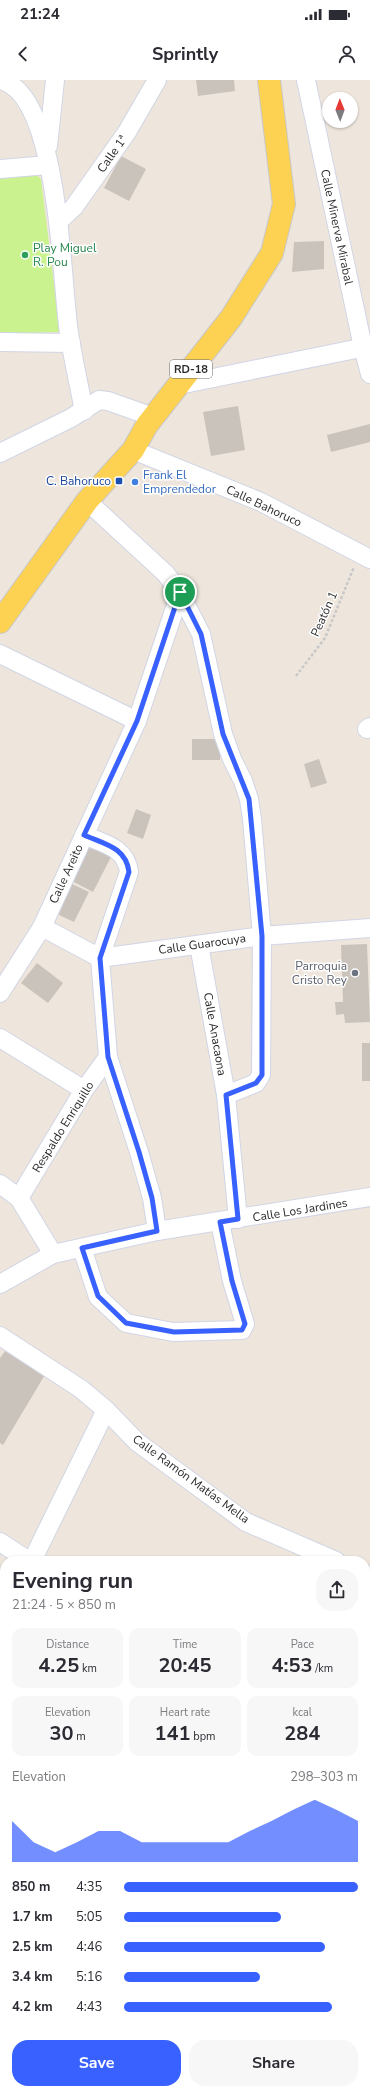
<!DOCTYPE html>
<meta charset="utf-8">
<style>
body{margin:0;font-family:"Nunito Sans",sans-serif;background:#f7f7f7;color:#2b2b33;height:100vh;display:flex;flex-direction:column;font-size:15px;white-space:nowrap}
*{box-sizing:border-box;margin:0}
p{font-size:13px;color:#7c7c81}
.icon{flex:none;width:22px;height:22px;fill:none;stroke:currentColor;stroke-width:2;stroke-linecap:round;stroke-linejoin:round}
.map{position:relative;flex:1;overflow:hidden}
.panel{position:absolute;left:0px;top:1476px;width:370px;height:538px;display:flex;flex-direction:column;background:#fff;border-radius:16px 16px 0 0;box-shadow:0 1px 3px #0004}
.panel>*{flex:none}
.needle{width:26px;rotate:359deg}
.tools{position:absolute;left:322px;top:12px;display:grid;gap:8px}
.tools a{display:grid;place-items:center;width:36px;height:36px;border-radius:50%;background:#fff;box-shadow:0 1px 3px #0004;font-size:20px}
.pin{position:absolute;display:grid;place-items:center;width:34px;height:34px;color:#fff;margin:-17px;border:2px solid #fff;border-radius:50%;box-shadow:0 1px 4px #0007}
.round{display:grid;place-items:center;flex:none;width:42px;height:42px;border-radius:16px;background:#f7f7f7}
.headline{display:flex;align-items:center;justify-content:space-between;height:68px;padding:0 12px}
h1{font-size:22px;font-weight:700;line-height:30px}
.metrics{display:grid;grid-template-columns:repeat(3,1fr);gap:6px;height:68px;padding:4px 12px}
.metrics div{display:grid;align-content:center;border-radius:10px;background:#f7f7f7;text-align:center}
.metrics b{font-size:20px;font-weight:700}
.metrics small{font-size:11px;font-weight:400}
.metrics p{font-size:11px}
.chart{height:112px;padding:8px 12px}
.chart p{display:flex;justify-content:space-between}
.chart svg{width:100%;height:72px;margin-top:4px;fill:#3861ff;opacity:.7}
.action{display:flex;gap:8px;margin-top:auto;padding:8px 12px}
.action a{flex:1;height:46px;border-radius:16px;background:#3861ff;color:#fff;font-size:16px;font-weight:700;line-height:46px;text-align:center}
.action a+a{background:#f7f7f7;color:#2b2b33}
ul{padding:0 12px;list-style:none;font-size:13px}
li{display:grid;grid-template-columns:64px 48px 1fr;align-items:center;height:30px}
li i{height:10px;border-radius:5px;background:#3861ff}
.status{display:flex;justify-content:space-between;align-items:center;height:28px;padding:0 20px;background:#fff;direction:ltr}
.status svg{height:11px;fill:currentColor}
header{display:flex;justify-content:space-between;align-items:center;height:52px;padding:0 12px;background:#fff;font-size:18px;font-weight:700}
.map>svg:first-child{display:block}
.pitch{fill:#caf28e}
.building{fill:#c9c3bb}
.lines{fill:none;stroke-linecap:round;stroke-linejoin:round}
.minor-casing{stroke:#d1d5e5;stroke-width:20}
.major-casing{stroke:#c8c8c8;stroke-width:24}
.path{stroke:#c8c8c8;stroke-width:2.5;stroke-dasharray:3 2;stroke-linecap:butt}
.minor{stroke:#fff;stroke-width:18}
.major{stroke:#fdd152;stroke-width:22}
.route-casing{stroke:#fff;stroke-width:8}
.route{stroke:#3861ff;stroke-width:5}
.leisure-dot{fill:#2e9e5b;stroke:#fff;stroke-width:1.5}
.transit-dot{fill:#1a4fb4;stroke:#fff;stroke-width:1.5}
.shop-dot{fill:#3f7fe0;stroke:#fff;stroke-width:1.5}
.worship-dot{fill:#6b7280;stroke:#fff;stroke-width:1.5}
.labels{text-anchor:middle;stroke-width:3;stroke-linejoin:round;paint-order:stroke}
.shield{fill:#fff;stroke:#6b6b6b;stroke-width:1}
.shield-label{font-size:11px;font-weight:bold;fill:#2b2b2b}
.street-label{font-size:12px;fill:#2b2b2b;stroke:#fff}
.leisure-label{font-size:12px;fill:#27864d;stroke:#fff;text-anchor:start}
.shop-label{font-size:12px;fill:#366cbe;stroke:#fff;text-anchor:start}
.transit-label{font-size:12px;fill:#164399;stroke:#fff;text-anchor:end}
.worship-label{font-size:12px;fill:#5b616d;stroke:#fff;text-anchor:end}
</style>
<div class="status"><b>21:24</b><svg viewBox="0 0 49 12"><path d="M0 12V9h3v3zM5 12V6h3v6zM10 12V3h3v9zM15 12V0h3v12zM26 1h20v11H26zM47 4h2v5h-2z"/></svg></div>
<header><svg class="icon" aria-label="back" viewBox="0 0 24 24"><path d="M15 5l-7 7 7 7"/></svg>Sprintly<svg class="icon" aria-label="person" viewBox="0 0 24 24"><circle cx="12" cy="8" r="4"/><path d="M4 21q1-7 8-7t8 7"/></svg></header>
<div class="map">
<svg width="370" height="2014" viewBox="0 0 370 2014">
<rect width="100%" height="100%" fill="#eee6dc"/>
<g class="pitch">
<path d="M31,91L41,99L60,252L0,254V94Z"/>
<path d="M5,1857V1906L0,1902V1866Z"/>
</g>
<g class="building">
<path d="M196,0H234L235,11L198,16Z"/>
<path d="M121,76L146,89L129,121L104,108Z"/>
<path d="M324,161V189L292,192L294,162Z"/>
<path d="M238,326L245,370L211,376L203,332Z"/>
<path d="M370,344V362L331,372L327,355Z"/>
<rect x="192" y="659" width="28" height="21"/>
<path d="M319,679L327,703L311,708L304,684Z"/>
<path d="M136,729L151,735L143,759L127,753Z"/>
<path d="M90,766L111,777L93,812L72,801Z"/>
<path d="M70,803L89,812L74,842L55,833Z"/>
<path d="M367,864L370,942L345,943L344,934L336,935L335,922H343L341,865Z"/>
<path d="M37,883L63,903L48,923L21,903Z"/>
<rect x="362" y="963" width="8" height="38"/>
<path d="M6,1270L46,1293L3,1365L0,1363V1278Z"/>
</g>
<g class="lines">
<defs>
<g id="minor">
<path d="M0,0C60,13 61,202 69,253C73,279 79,305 84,331"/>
<path d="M306,0L363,267L370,294"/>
<path d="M48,66L55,0"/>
<path d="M0,89L48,85"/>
<path d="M58,142L74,127L127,52L157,0"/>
<path d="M0,262L71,263"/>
<path d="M179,305L370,266"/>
<path d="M133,370L261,422L370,479"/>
<path d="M0,373L71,338L99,320L108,321L153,337"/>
<path d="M87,421L166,494L180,513L201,554L223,654L232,679L243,701L249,719L252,739L262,856L261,995L256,1003L226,1015"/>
<path d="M0,574L137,641"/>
<path d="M367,649L370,647"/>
<path d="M84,755C104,764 126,767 129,792L100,878L108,977L139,1072L152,1118L157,1151"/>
<path d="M42,847L100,878L262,856L370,848"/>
<path d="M199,865L226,1015L238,1139"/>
<path d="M0,913L42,847L137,641L180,513"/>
<path d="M0,958L84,1010"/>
<path d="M0,1104L19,1118L53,1174"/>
<path d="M19,1118L84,1010L108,977"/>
<path d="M82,1168L98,1217L126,1243L173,1252L242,1250L245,1244L232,1201L220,1142"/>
<path d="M0,1204L53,1174L157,1151L370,1117"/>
<path d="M0,1256L81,1309L106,1330L137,1362L246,1442L336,1481"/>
<path d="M0,1462L29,1481"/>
<path d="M32,1481L106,1330"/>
<path d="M365,1494L370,1496"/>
<path d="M365,1633L370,1620"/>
<path d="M0,1642L5,1631"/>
<path d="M0,1679L5,1685"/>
<path d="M0,1804L5,1806"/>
<path d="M365,1855L370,1857"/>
<path d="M365,1965L370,1967"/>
<path d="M210,2014L212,2009"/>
</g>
<path id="major" d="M0,542L87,421L133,370L147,345L231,238L272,173L284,124L269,0"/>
</defs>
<use href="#minor" class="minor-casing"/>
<use href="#major" class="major-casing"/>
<path class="path" d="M296,596L325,558L354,487"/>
<use href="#minor" class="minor"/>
<use href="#major" class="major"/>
</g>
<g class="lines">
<defs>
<path id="route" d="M180,512L201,554L223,654L249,719L262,856V995L256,1003L226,1015L238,1139L220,1142L232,1201L245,1244L242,1250L174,1252L126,1243L98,1216L82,1168L157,1151L152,1118L139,1072L108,977L100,878L129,792C126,767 104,764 84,755L137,641Z"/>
</defs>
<use href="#route" class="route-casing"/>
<use href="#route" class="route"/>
</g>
<circle class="leisure-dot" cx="25" cy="175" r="4"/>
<rect class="transit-dot" x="115" y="397" width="8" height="8" rx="2"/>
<circle class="shop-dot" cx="135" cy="402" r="4"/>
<circle class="worship-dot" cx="355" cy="893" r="4"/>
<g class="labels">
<rect class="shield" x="170" y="280" width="42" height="18" rx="3"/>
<g class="shield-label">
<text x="191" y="293">RD-18</text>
</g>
<g class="street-label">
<text transform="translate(112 74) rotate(-55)" y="4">Calle 1ª</text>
<text transform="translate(337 147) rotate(78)" y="4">Calle Minerva Mirabal</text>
<text transform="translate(264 426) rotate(25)" y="4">Calle Bahoruco</text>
<text transform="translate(324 534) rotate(-66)" y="4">Peatón 1</text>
<text transform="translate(66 794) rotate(-65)" y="4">Calle Areito</text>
<text transform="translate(202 864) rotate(-8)" y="4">Calle Guarocuya</text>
<text transform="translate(215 954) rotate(80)" y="4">Calle Anacaona</text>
<text transform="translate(63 1047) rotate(-58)" y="4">Respaldo Enriquillo</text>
<text transform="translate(300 1130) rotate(-9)" y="4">Calle Los Jardines</text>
<text transform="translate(191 1399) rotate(36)" y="4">Calle Ramón Matías Mella</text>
</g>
<g class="leisure-label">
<text x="33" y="172">Play Miguel<tspan x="33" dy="14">R. Pou</tspan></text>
</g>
<g class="shop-label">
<text x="143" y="399">Frank El<tspan x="143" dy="14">Emprendedor</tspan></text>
</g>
<g class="transit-label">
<text x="111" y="405">C. Bahoruco</text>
</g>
<g class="worship-label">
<text x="347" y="890">Parroquia<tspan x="347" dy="14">Cristo Rey</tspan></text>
</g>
</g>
</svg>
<div class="tools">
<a><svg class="needle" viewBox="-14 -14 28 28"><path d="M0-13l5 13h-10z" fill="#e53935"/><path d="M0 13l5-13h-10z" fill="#7c7c81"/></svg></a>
</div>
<div class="pin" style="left:180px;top:512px;background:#1e9e55"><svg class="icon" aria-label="arrive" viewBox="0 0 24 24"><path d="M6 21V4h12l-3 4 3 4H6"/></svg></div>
<section class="panel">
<div class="headline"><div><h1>Evening run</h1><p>21:24 · 5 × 850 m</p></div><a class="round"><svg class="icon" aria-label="share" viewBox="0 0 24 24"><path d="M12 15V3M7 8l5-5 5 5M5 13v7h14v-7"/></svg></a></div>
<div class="metrics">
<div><p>Distance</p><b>4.25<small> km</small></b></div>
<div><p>Time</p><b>20:45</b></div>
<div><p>Pace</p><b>4:53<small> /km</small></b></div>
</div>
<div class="metrics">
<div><p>Elevation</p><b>30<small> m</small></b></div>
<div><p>Heart rate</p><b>141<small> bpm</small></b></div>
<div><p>kcal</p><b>284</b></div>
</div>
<div class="chart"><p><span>Elevation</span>298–303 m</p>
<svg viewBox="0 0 160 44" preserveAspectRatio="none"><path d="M0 44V19L10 32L20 38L30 32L40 25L50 25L60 32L70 32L80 32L90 32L100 32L110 25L120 19L130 12L140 6L150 12L160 19V44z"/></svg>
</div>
<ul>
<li><b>850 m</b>4:35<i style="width:100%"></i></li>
<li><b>1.7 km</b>5:05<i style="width:67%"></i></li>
<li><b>2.5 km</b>4:46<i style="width:86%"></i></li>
<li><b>3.4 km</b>5:16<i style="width:58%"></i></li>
<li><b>4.2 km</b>4:43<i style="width:89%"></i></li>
</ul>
<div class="action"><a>Save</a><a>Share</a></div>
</section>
</div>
